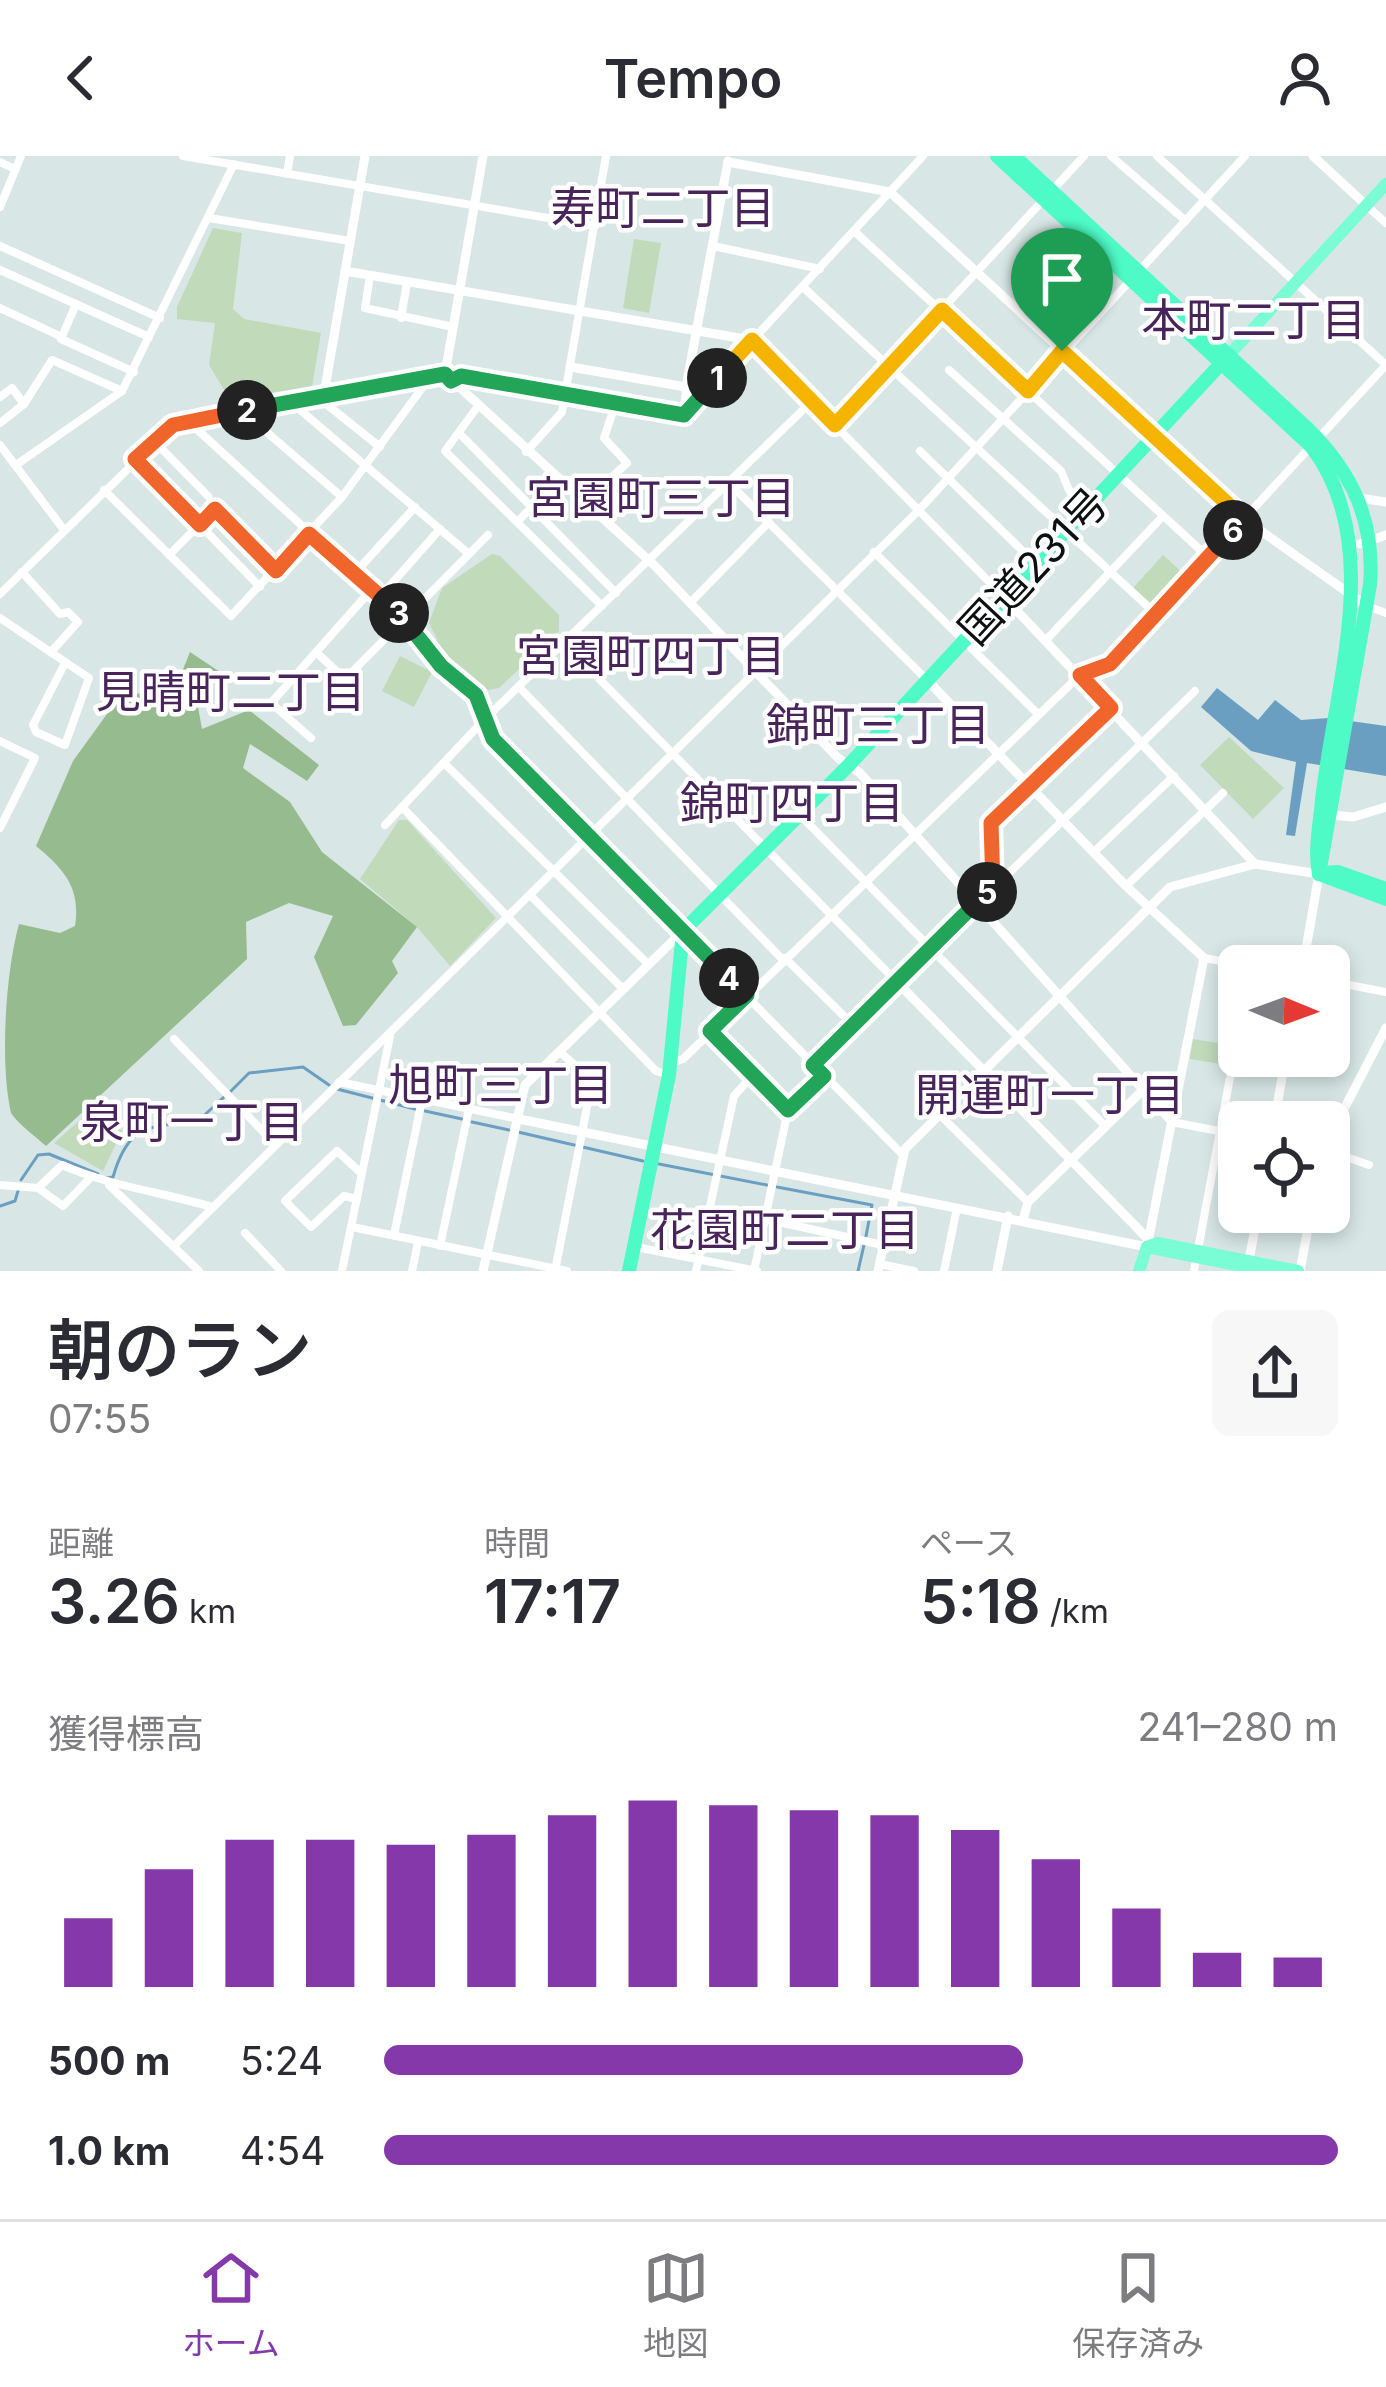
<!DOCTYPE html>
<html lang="ja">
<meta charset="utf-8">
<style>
body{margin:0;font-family:Inter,"Noto Sans JP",sans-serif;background:#f7f7f7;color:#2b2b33;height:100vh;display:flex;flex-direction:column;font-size:45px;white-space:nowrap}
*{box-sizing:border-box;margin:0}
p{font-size:39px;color:#7c7c81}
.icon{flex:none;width:66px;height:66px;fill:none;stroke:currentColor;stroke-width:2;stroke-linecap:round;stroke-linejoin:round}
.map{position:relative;height:1115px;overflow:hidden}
.details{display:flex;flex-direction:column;background:#fff;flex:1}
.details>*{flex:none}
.needle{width:78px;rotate:91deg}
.tools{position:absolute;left:1218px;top:789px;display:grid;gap:24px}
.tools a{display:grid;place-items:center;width:132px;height:132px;border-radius:18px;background:#fff;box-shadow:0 6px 18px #0003;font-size:60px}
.pin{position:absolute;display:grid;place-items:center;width:102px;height:102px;color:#fff;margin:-123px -51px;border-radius:50% 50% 50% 0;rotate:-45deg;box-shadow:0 0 12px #0007}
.pin .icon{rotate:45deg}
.km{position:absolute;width:60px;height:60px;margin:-30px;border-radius:50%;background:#222;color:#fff;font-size:33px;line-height:60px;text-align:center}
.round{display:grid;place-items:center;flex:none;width:126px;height:126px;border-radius:18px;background:#f7f7f7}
.headline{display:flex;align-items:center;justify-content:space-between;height:204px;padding:0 48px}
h1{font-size:66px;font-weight:600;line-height:90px}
.figures{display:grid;grid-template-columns:repeat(3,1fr);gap:18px;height:204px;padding:12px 48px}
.figures div{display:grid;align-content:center}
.figures b{font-size:60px;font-weight:600}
.figures small{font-size:33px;font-weight:400}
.figures p{font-size:33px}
.chart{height:336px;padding:24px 48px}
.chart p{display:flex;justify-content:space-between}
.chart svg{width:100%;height:216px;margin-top:12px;stroke:#8438a9;stroke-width:6}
ul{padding:0 48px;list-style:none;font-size:39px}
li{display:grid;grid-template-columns:192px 144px 1fr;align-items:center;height:90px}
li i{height:30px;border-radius:15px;background:#8438a9}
header{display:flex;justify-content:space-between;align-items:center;height:156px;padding:0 48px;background:#fff;font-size:54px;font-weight:600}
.dock{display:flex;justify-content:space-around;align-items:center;height:168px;border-top:3px solid #e1e1e2;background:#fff;font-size:33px;color:#7c7c81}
.dock a{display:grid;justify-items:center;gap:6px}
.dock .active{color:#8438a9}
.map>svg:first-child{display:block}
.green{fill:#c0daba}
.forest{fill:#96bb8e}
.water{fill:#6b9fc2}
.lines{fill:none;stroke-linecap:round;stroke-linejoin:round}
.stream{stroke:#6b9fc2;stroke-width:3}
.minor{stroke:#fff;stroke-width:8}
.tertiary{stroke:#fff;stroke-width:9}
.primary{stroke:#7afcd4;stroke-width:12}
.trunk{stroke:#4efbc6;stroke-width:14}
.split-1-casing{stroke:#fff;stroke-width:24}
.split-2-casing{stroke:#fff;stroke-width:24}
.split-3-casing{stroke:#fff;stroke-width:24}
.split-4-casing{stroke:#fff;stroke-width:24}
.split-5-casing{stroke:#fff;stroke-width:24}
.split-6-casing{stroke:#fff;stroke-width:24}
.split-7-casing{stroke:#fff;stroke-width:24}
.split-1{stroke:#f5b400;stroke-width:15}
.split-2{stroke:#22a559;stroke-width:15}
.split-3{stroke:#f0652b;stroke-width:15}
.split-4{stroke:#22a559;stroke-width:15}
.split-5{stroke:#22a559;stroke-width:15}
.split-6{stroke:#f0652b;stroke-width:15}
.split-7{stroke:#f5b400;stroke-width:15}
.labels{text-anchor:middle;stroke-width:9;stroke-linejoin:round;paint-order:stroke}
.street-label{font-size:42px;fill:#0b1010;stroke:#fff}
.neighbourhood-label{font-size:45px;fill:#48245b;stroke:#fff}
</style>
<header><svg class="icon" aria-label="back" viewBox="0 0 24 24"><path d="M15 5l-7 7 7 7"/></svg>Tempo<svg class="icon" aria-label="person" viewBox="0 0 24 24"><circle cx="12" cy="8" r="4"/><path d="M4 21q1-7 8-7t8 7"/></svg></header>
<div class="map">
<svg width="1386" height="1115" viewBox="0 0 1386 1115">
<rect width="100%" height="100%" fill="#d8e7e6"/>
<g class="green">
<path d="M213,72L242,77L233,153L244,163L321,177L312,231L229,242L209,209L215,167L177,163V151Z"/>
<path d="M634,83L661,87L649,157L623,152Z"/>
<path d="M492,398L500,400L559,459V475L499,532L488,534L448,506L429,467L442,432Z"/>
<path d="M1163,399L1185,419L1155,452L1133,432Z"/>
<path d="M400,500L432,516L414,551L382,535Z"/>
<path d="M1229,581L1284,632L1253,663L1200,609Z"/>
<path d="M399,664H407L496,762L450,810L417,771L360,723Z"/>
<path d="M1193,883L1230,889L1227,909L1190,903Z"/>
<path d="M96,950L122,975L103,1015L54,987Z"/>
</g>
<path class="forest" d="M190,496L220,516L198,551L202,573L249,554L319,609L307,625L250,588L243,612L290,646L322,696L417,771L392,805L398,817L356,869L343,870L314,801L333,760L289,747L246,766L247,803L46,990C35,980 19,969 11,957C0,909 5,819 19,768L60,777L75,770C81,732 64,713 36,690L73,605L120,540L175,533Z"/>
<path class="water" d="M1217,532L1258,564L1275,544L1301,564L1329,562L1386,570V620L1307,607L1295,680L1286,679L1296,606L1251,595L1201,551Z"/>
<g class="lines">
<g class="stream">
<path d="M337,933L415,953"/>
<path d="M231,935L249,917L303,911L329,929"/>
<path d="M425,955L462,963"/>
<path d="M197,966L224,941"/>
<path d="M472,966L509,974"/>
<path d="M518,976L643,1005"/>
<path d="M659,1008L767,1029"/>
<path d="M107,1022L113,1021C124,983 138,969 178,968"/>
<path d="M21,1024L38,999L49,998L98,1018"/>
<path d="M777,1031L872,1049L866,1080"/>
<path d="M0,1050L15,1045L18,1035"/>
<path d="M858,1115L864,1089"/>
</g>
<g class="minor">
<path d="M183,0L595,70"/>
<path d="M1111,0L1186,65"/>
<path d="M1157,0L1386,209"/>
<path d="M0,6L15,13"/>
<path d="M287,18L290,0"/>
<path d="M1367,50L1386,67"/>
<path d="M0,51L21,0"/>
<path d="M209,62L350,85"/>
<path d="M854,75L1208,401"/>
<path d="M0,90L160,162"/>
<path d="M713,90L820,113"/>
<path d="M0,114L149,181"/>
<path d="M370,120L365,152L453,171"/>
<path d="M803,131L1156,458"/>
<path d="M76,148L61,183L134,216"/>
<path d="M0,152L62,181"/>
<path d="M401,162L407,126"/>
<path d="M751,184L1004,441"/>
<path d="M949,214L1061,315L1069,334L1087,351"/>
<path d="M452,224L461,221L684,258L923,0"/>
<path d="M316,240L380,291"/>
<path d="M0,241L12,232L24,248"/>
<path d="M292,247L469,398"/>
<path d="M478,250L445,295L602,450"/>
<path d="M242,255L342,341"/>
<path d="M684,258L686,231"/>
<path d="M189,266L420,478L441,510L475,539L493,583L902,998"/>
<path d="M0,267L24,248L52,204L122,235"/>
<path d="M835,269L1084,0"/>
<path d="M460,278L616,437"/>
<path d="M154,285L208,340"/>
<path d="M0,289L64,374"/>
<path d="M920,295L1035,407"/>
<path d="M526,296L562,256L606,0"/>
<path d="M136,303L260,431"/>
<path d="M16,309L122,235L234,8"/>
<path d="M730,328L927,524"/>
<path d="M104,334L231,460L342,341L431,220"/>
<path d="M585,347L627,307L604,282L616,246"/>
<path d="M517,366L558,325"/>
<path d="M874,396L1038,558"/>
<path d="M169,399L215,353L276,415"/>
<path d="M22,416L60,458L68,456L78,466L51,496"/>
<path d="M355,417L415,351"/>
<path d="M0,438L173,269"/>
<path d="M380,441L440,373"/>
<path d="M691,446L769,366"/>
<path d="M1367,450L1386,457"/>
<path d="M0,462L89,522L65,589L36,576L33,569L64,509"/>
<path d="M1046,484L1163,360"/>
<path d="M564,487L896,825"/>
<path d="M316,496L345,523L488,379"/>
<path d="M519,531L783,804"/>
<path d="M311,582L271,547L372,433"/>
<path d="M0,585L35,602L0,672"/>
<path d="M444,607L648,808"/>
<path d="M402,651L656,915L668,919"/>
<path d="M800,659L1105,970"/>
<path d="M385,669L484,564L811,246"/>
<path d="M1094,696L1174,620"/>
<path d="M993,728L991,667L1111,552"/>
<path d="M1126,730L1223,637"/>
<path d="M530,739L623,833"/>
<path d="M785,802L852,868"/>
<path d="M1204,802L1249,810"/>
<path d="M1329,825L1386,836"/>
<path d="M710,876L788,954"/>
<path d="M174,883L275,988"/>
<path d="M670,907L683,903L1080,519L1110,508L1386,209"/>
<path d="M813,909L1195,535"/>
<path d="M339,926L514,962"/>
<path d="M940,959L1028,1046"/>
<path d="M1172,966L1239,979"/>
<path d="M1329,995L1369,1009"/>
<path d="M0,1029L38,1032L62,1009C110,1030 161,1036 212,1051"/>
<path d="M109,1029L199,1115"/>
<path d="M38,1032L63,1050L91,1021"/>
<path d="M357,1043L344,1040L311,1071L285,1045L337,995L361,1017"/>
<path d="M765,1063L883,1089"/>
<path d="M352,1071L567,1115"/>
<path d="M245,1077L281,1115"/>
<path d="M394,1079L422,944"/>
<path d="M175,1089L918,355L1245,0"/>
<path d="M440,1090L469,953"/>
<path d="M636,1091L757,1115"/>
<path d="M879,1108L914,1115"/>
<path d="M342,1115L390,880"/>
<path d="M412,1115L418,1086"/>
<path d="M555,1115L589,941L578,912L560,896"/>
<path d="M696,1115L734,940L753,919"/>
<path d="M754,1115L788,954L824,919"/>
<path d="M944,1115L957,1052"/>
<path d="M1194,1115L1239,873"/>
</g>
<g class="tertiary">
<path d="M1313,0L1366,49"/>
<path d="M728,6L890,36L1244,363L1367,450"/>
<path d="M345,115L751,184"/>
<path d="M571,211L686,231L728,5"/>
<path d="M445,218L655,410L838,602L860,617L1172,966"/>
<path d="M445,218L483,0"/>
<path d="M324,238L365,0"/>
<path d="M173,269L445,218"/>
<path d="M1359,342L1386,346"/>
<path d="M1360,388L1386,379"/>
<path d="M1005,442L1255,708"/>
<path d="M1331,659L1353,661L1386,651"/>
<path d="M896,825L1149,1084"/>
<path d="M514,962L1147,1091L1204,802L1126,730L927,524"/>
<path d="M1274,966L1286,900"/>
<path d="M1329,982L1386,872"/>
<path d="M1023,1064L1028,1046L1145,932"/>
<path d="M1248,1110L1258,1056"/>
<path d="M483,1115L525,929L683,775"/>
<path d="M878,1115L905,993L1170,731L1255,708L1319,718L1303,810"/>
<path d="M997,1115L1008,1060"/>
<path d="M1300,1115L1311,1056"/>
</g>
<g class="primary">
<path d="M1229,199L1386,28"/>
<path d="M1147,1091L1158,1087L1298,1115"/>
<path d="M1147,1091L1266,1115"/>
<path d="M1139,1115L1147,1091"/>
</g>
<g class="trunk">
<path d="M997,0L1311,290C1386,388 1335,527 1322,644C1320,669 1314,693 1319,718"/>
<path d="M1014,0L1308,273C1353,317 1375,366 1370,429L1319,718"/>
<path d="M1324,717L1338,716L1386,733"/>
<path d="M1319,718L1386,743"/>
<path d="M629,1115L669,919L683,775L848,610L1229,199"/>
</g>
</g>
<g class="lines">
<defs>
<path id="split-1" d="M717,222L752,184L835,269L942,154L1028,235L1062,195"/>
<path id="split-2" d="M247,254L445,218L451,225L461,220L684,259L717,222"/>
<path id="split-3" d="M247,254L173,269L135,303L200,369L215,353L276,415L309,378L399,457"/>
<path id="split-4" d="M399,457L441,510L476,539L493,583L729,822"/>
<path id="split-5" d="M729,822L747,839L710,875L788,954L824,920L813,909L987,736"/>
<path id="split-6" d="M987,736L993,730L991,667L1111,552L1080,519L1110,508L1233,374"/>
<path id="split-7" d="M1062,195L1244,363L1233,374"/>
</defs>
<use href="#split-1" class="split-1-casing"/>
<use href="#split-2" class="split-2-casing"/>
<use href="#split-3" class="split-3-casing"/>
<use href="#split-4" class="split-4-casing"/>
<use href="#split-5" class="split-5-casing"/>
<use href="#split-6" class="split-6-casing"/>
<use href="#split-7" class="split-7-casing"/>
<use href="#split-1" class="split-1"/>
<use href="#split-2" class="split-2"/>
<use href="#split-3" class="split-3"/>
<use href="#split-4" class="split-4"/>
<use href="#split-5" class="split-5"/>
<use href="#split-6" class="split-6"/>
<use href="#split-7" class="split-7"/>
</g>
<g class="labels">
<g class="street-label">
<text transform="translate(1033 410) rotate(-47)" y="15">国道231号</text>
</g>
<g class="neighbourhood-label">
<text x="663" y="68">寿町二丁目</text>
<text x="1254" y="180">本町二丁目</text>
<text x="661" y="358">宮園町三丁目</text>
<text x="651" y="516">宮園町四丁目</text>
<text x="231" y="552">見晴町二丁目</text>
<text x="878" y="585">錦町三丁目</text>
<text x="792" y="663">錦町四丁目</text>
<text x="501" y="945">旭町三丁目</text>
<text x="1050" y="955">開運町一丁目</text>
<text x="192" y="982">泉町一丁目</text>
<text x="785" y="1090">花園町二丁目</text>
</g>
</g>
</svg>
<div class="tools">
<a><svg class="needle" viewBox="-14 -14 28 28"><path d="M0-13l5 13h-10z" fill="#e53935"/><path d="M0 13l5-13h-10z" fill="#7c7c81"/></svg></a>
<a><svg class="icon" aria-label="locate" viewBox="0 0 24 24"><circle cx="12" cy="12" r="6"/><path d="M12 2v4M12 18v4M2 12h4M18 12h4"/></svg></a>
</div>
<div class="pin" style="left:1062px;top:195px;background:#1e9e55"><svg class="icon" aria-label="arrive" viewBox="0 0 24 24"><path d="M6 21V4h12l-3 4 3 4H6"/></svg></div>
<b class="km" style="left:717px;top:222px">1</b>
<b class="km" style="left:247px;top:254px">2</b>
<b class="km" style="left:399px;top:457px">3</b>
<b class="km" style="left:729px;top:822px">4</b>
<b class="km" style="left:987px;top:736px">5</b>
<b class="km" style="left:1233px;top:374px">6</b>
</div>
<section class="details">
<div class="headline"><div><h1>朝のラン</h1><p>07:55</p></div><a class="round"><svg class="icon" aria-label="share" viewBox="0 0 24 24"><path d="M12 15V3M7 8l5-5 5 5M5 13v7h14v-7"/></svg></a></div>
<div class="figures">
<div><p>距離</p><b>3.26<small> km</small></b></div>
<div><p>時間</p><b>17:17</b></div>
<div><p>ペース</p><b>5:18<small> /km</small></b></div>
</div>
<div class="chart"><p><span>獲得標高</span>241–280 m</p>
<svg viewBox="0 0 160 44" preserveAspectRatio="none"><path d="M5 44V30M15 44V20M25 44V14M35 44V14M45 44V15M55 44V13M65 44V9M75 44V6M85 44V7M95 44V8M105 44V9M115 44V12M125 44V18M135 44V28M145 44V37M155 44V38"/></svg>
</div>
<ul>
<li><b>500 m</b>5:24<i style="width:67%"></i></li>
<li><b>1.0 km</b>4:54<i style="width:100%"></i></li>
</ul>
</section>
<nav class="dock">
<a class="active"><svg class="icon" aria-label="home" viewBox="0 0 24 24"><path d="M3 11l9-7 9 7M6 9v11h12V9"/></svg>ホーム</a>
<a><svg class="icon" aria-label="map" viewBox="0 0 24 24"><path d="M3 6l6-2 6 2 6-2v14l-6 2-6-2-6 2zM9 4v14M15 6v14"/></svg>地図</a>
<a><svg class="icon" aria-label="saved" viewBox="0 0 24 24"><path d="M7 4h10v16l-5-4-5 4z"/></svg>保存済み</a>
</nav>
